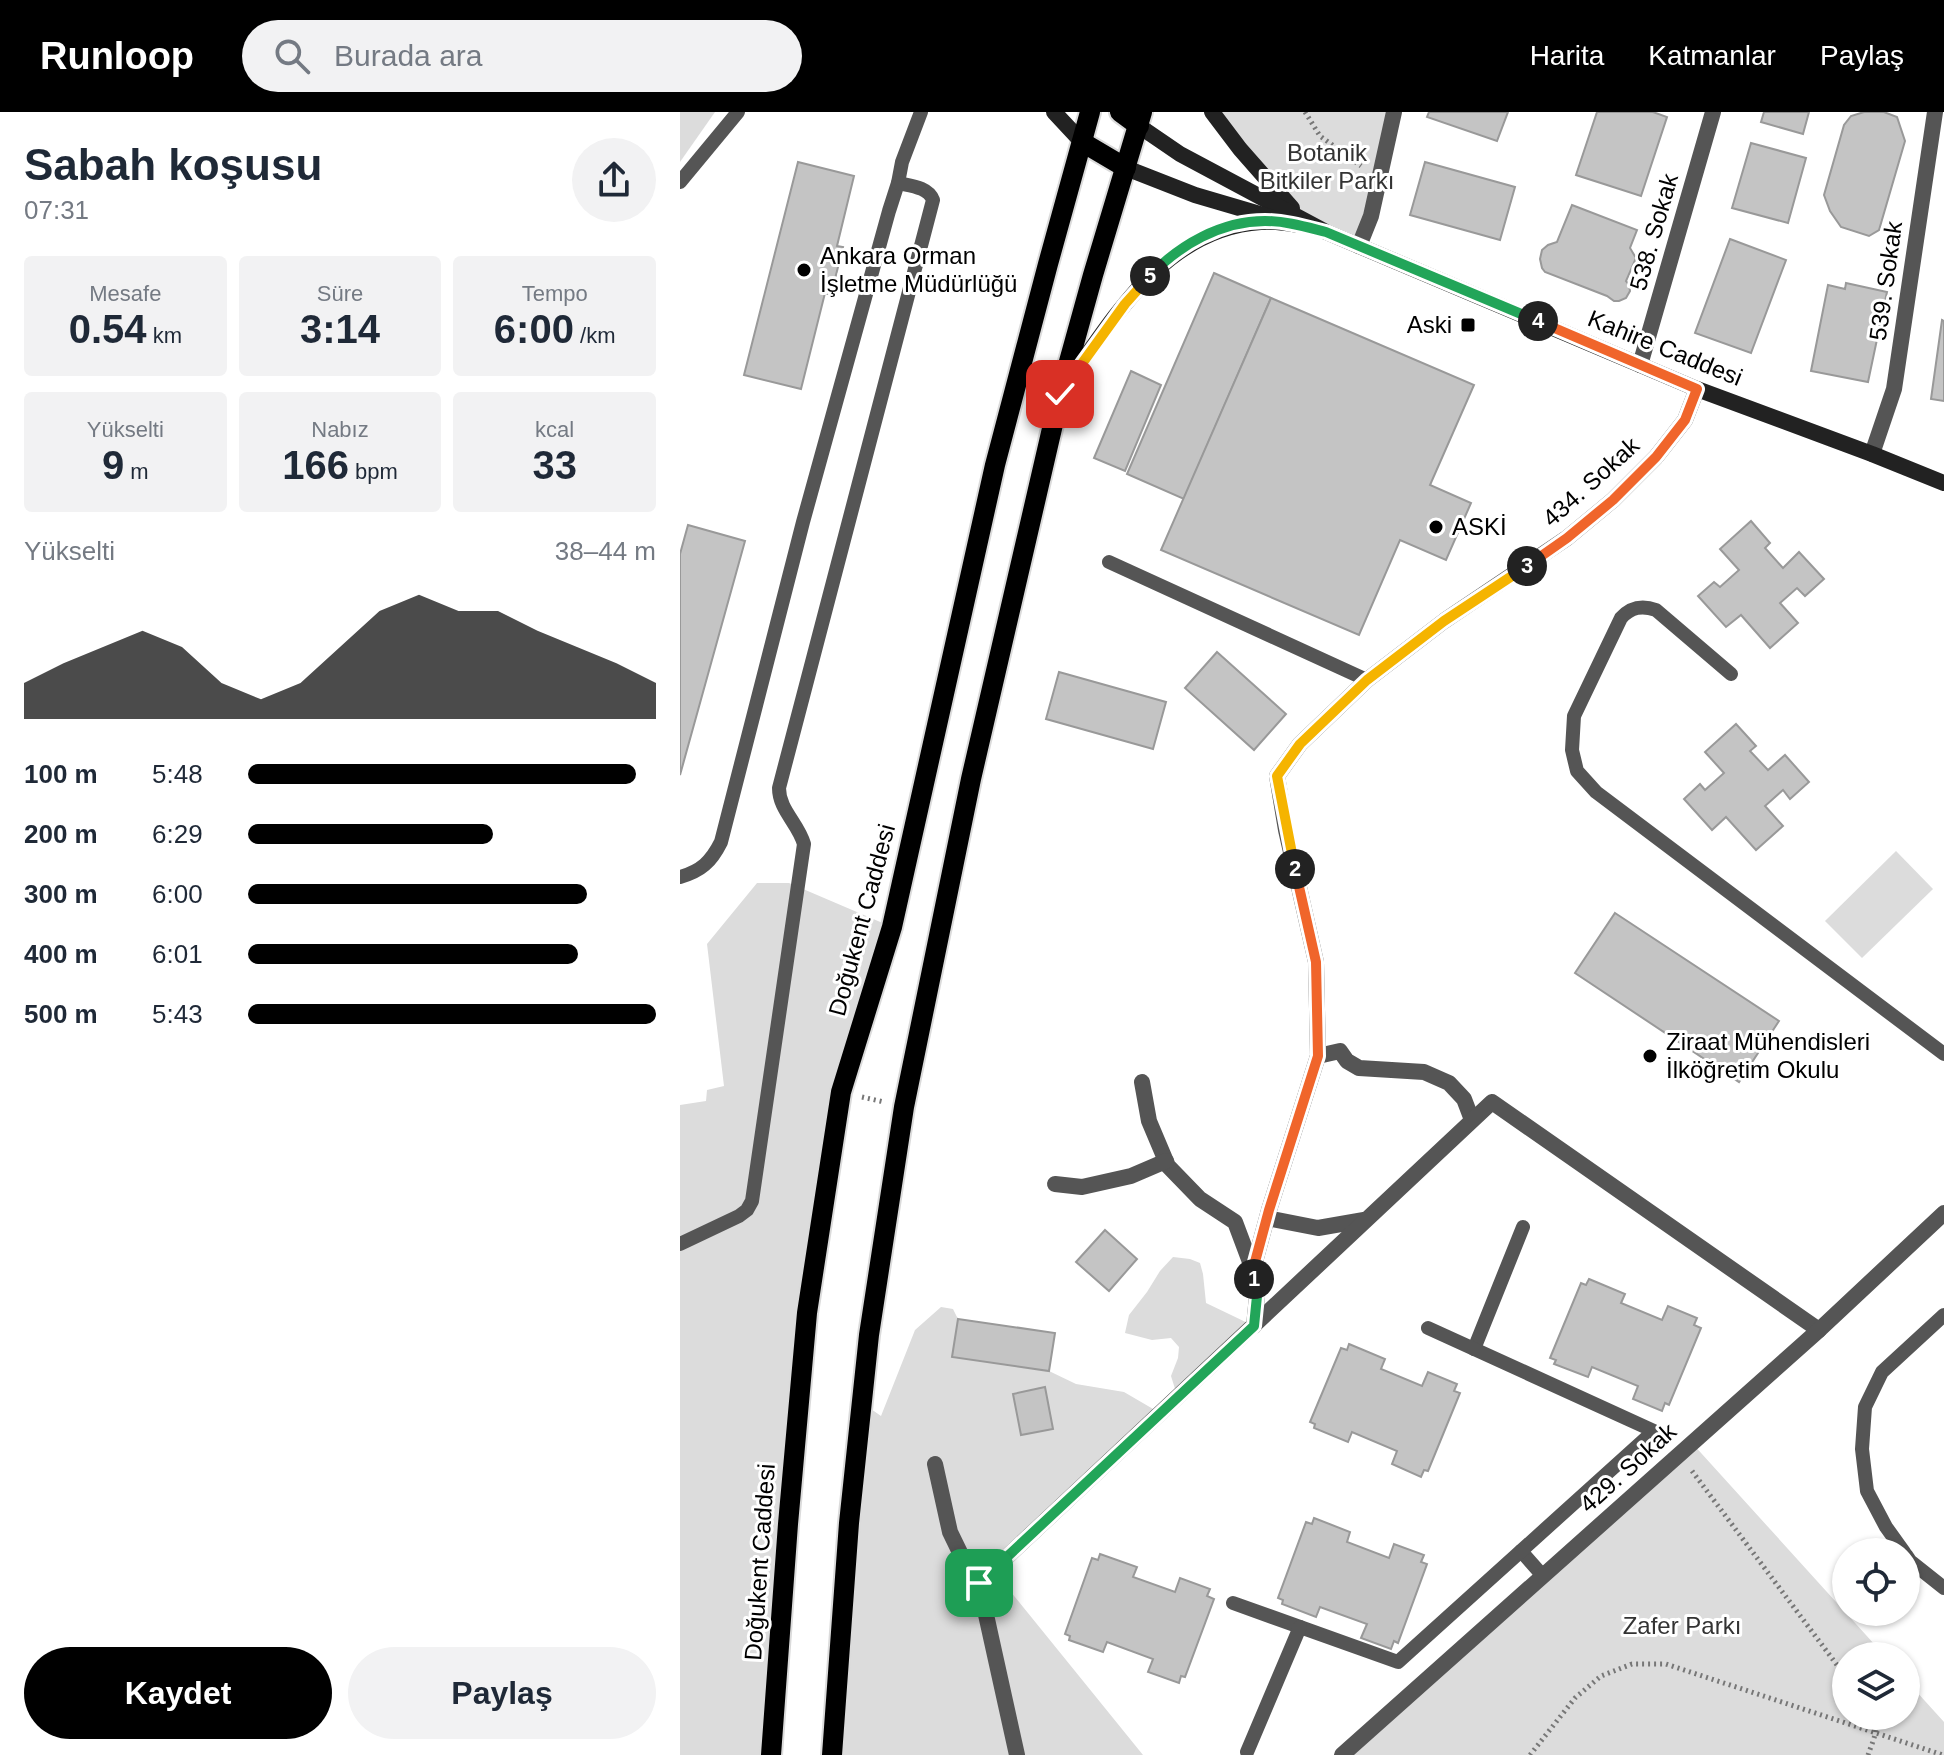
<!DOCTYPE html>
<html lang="tr">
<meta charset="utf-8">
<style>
body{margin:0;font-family:Helvetica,sans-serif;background:#f2f2f3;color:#1f2937;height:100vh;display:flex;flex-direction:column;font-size:30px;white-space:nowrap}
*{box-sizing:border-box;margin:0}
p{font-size:26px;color:#747a83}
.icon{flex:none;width:44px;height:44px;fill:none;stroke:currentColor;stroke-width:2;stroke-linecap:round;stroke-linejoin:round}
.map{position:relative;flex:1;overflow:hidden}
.side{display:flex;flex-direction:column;background:#fff;width:680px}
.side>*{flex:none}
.controls{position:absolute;left:1152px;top:1426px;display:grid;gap:16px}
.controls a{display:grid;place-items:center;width:88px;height:88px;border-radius:50%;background:#fff;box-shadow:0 2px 6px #0004;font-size:40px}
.pin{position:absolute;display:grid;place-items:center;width:68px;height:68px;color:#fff;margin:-34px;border-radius:16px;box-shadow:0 4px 12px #0006}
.km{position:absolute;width:40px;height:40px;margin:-20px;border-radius:50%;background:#222;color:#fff;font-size:22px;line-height:40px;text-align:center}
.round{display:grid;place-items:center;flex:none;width:84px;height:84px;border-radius:42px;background:#f2f2f3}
.summary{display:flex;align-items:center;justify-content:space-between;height:136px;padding:0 24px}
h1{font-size:44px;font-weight:800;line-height:60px}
.metrics{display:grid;grid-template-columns:repeat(3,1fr);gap:12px;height:136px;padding:8px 24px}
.metrics div{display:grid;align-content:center;border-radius:8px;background:#f2f2f3;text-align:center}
.metrics b{font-size:40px;font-weight:800}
.metrics small{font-size:22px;font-weight:400}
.metrics p{font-size:22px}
.chart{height:224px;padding:16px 24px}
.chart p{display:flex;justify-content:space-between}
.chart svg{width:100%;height:144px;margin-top:8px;fill:#000;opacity:.7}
.button{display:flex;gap:16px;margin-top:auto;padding:16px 24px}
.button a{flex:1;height:92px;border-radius:48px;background:#000;color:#fff;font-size:32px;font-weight:800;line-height:92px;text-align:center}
.button a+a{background:#f2f2f3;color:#1f2937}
ul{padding:0 24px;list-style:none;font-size:26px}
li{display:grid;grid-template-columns:128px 96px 1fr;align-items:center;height:60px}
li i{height:20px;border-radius:10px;background:#000}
header{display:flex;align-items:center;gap:48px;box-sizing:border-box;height:112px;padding:0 40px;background:#000;color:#fff}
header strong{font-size:38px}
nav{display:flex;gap:44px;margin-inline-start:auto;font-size:28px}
.search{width:560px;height:72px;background:#f2f2f3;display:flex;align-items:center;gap:20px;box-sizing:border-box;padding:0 28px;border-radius:44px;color:#747a83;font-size:30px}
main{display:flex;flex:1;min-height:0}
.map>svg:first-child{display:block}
.green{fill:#dcdcdc}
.building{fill:#c4c4c4;stroke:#999;stroke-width:2}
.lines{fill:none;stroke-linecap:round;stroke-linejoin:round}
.primary-casing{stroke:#dbdbdb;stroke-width:24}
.path{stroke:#777;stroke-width:5;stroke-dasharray:2 4;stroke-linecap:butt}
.lane{stroke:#555;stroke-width:14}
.street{stroke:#555;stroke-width:16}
.secondary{stroke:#222;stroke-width:16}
.primary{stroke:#000;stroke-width:20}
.split-1-casing{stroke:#fff;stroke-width:16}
.split-2-casing{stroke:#fff;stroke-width:16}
.split-3-casing{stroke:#fff;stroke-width:16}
.split-4-casing{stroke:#fff;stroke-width:16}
.split-5-casing{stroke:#fff;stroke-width:16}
.split-6-casing{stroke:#fff;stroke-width:16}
.split-1{stroke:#22a559;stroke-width:10}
.split-2{stroke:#f0652b;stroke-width:10}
.split-3{stroke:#f5b400;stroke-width:10}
.split-4{stroke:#f0652b;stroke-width:10}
.split-5{stroke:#22a559;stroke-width:10}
.split-6{stroke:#f5b400;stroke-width:10}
.poi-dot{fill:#000;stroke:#fff;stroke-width:3}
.labels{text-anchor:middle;stroke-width:6;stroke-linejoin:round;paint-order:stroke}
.park-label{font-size:24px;fill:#333;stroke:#fff}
.street-label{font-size:24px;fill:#000;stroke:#fff}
.poi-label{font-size:24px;fill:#000;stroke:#fff;text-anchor:start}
</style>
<header>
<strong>Runloop</strong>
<div class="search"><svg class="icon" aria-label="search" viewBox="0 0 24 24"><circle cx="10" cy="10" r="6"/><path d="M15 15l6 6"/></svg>Burada ara</div>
<nav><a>Harita</a><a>Katmanlar</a><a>Paylaş</a></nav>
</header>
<main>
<section class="side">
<div class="summary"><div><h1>Sabah koşusu</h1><p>07:31</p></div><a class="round"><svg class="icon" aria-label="share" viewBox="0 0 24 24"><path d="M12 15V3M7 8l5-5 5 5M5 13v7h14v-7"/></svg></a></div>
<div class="metrics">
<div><p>Mesafe</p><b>0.54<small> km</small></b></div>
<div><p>Süre</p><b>3:14</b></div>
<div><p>Tempo</p><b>6:00<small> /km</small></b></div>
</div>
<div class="metrics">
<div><p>Yükselti</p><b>9<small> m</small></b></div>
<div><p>Nabız</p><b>166<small> bpm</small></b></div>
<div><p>kcal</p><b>33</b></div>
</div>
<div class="chart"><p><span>Yükselti</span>38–44 m</p>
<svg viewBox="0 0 160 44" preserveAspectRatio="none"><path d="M0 44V33L10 27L20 22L30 17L40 22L50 33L60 38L70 33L80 22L90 11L100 6L110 11L120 11L130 17L140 22L150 27L160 33V44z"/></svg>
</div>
<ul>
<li><b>100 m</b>5:48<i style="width:95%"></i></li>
<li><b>200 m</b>6:29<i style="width:60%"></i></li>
<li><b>300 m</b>6:00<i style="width:83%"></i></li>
<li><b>400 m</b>6:01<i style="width:81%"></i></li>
<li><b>500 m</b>5:43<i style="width:100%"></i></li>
</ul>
<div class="button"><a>Kaydet</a><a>Paylaş</a></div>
</section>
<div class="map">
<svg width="1264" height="1643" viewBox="0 0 1264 1643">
<rect width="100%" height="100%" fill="#fff"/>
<g class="green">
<path d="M0,0H35L0,50Z"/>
<path d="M532,0H714L679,134L621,106Z"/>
<path d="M1216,739L1253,777L1182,846L1145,809Z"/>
<path d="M77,771H109L212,815L161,980L127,1201L91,1643H0V993L26,989L27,978L44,974L27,832Z"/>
<path d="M493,1145L510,1147L520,1151L523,1162L526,1191L574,1214L496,1280L491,1264L498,1246L499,1235L491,1226L472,1228L445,1221L449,1203L467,1180L480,1159Z"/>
<path d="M261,1195L273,1197L278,1207L273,1245L369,1259L396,1272L444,1280L480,1301L313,1458L463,1643H154L181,1290L201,1304L235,1218Z"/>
<path d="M1012,1331L1205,1544H1166V1604H1226V1568L1264,1610V1643H662Z"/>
</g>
<g class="building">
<path d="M749,0H828L817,29L747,5Z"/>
<path d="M917,0H973L987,5L961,84L896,63Z"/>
<path d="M1084,0H1129L1123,22L1081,10Z"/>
<path d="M1184,0H1204L1217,5L1225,29L1199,118L1189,124L1161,115L1150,99L1144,83L1164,13L1171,4Z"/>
<path d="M1071,31L1126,46L1108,111L1052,96Z"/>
<path d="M118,50L174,64L157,134L163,135L151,183L145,181L121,277L64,263Z"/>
<path d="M745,50L835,75L820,128L730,103Z"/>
<path d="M892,93L957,118L950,136L956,146L946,169L949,173L950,179L946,186L939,189H934L927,184L865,160L862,156L860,147L862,138L868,133L877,130Z"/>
<path d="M1050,127L1106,148L1071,241L1015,221Z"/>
<path d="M534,161L591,186L504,387L447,362Z"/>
<path d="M1166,171L1207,180L1188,270L1131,259L1148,173L1165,177Z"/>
<path d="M591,186L794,273L750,373L791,391L766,448L720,428L679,523L481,438Z"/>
<path d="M1262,208L1264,209V289L1251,287Z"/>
<path d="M451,259L481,273L445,359L414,346Z"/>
<path d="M1071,409L1090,431L1085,436L1103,456L1119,440L1144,467L1125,484L1117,476L1100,491L1118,511L1090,536L1061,503L1046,515L1018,484L1034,470L1040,475L1059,458L1040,437Z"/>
<path d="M8,413L65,429L0,663V442Z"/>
<path d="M537,540L606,602L574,638L505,576Z"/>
<path d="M379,560L486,590L473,637L366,607Z"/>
<path d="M1056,612L1076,634L1070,639L1088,658L1105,643L1129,670L1110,687L1103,678L1085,694L1103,714L1076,738L1046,705L1032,718L1004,687L1020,672L1025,678L1044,661L1025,640Z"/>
<path d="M935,801L1099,909L1059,970L895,861Z"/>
<path d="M425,1118L457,1147L429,1179L396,1150Z"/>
<path d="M909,1167L945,1182L941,1191L982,1208L988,1194L1017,1206L1014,1213L1021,1216L989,1293L985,1291L982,1299L953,1287L958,1274L912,1255L908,1265L874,1252L876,1248L870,1246L901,1171L906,1173Z"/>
<path d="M278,1207L375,1221L369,1259L272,1245Z"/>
<path d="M669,1232L705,1247L701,1257L742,1274L748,1260L777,1272L774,1279L780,1281L748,1359L744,1358L741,1365L712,1352L717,1339L672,1320L668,1330L634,1316L635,1312L630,1310L661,1236L667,1238Z"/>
<path d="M365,1275L373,1317L341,1323L333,1282Z"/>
<path d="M634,1406L670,1420L667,1430L709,1446L714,1432L744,1443L741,1450L747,1452L718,1531L714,1529L711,1537L681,1526L687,1512L640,1495L636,1505L602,1492L603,1488L598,1486L626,1410L632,1412Z"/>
<path d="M420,1442L457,1455L453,1465L495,1480L500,1466L530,1477L527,1484L534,1487L505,1565L501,1564L499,1571L468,1560L473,1547L427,1530L423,1540L389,1528L390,1524L385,1522L412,1446L418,1448Z"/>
</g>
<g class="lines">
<defs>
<g id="primary">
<path d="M440,0L459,14"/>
<path d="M402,30L446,56"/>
<path d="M91,1643L108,1412L127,1201L161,980L212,815L315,353L368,152L410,0"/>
<path d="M152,1643L169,1411L189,1223L224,995L291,667L380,282L413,163L462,0"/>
</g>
</defs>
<use href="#primary" class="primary-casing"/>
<g class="path">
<path d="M625,0L640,24L681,54"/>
<path d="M182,985L204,990"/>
<path d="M1012,1359L1166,1565"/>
<path d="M850,1643L895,1586L921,1564L952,1552H986L1263,1643"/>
<path d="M1188,1643C1192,1631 1200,1616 1194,1604"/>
</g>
<g class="lane">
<path d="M0,70L58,0"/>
<path d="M429,450L687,568"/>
<path d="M1051,562L976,498C962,493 951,495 941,506L894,604L892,638L897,659L916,680L1264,942"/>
<path d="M0,765C21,759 31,750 41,730L123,410L209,99L218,71L222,50L241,0"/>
<path d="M0,1132L59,1104L67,1098L72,1089L124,732C118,711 99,698 99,676L253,88C248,75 231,74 218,71"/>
<path d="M794,1237L843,1115"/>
<path d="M841,1439L863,1464"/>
<path d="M1224,1440L1206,1415L1187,1379L1182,1337L1185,1295L1202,1260L1264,1203"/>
<path d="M1226,1443L1230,1449L1264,1476"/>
<path d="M553,1491L718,1550L974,1319L748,1216"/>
<path d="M567,1640L620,1515"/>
</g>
<g class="street">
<path d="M679,134L691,104L714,0"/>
<path d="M960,253L1033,0"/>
<path d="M1192,342L1214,277L1255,0"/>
<path d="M638,944L660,939L667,949L679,956L744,960L769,971L784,987L792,1008"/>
<path d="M462,970L469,1009L488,1054L520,1087L555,1110L570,1150L577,1184L574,1214"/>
<path d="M375,1072L402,1075L451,1064L486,1049"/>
<path d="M587,1106L638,1116L684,1108"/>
<path d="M572,1161L589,1098L638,944L636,850L606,718L597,664L620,632L687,568L764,509L887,426L933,388L976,345L1005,308L1017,277"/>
<path d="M255,1352L270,1420L286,1453L299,1471"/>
<path d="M337,1643L299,1471L812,990L1139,1218"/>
<path d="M662,1643L1139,1218L1264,1101"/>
</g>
<g class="secondary">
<path d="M374,0L402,30"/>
<path d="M532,0L560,37L612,96"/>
<path d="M459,14L500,42L646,120L1017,277L1192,342L1264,371"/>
<path d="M446,56L515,83L590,105"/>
<path d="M385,275C435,204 486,116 581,110C593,109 606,111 618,113"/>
</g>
<use href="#primary" class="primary"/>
</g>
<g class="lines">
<defs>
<path id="split-1" d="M299,1471L574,1214L577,1184L574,1167"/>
<path id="split-2" d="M574,1167L572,1161L589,1098L638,944L636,850L615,757"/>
<path id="split-3" d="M615,757L597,664L620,632L687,568L764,509L847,454"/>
<path id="split-4" d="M847,454L887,426L933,388L976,345L1005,308L1017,277L858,209"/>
<path id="split-5" d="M470,164C499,133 541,109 585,109C606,109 626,115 646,120L858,209"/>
<path id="split-6" d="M380,282L445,192L470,164"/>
</defs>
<use href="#split-1" class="split-1-casing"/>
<use href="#split-2" class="split-2-casing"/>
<use href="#split-3" class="split-3-casing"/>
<use href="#split-4" class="split-4-casing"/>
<use href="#split-5" class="split-5-casing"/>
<use href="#split-6" class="split-6-casing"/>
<use href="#split-1" class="split-1"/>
<use href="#split-2" class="split-2"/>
<use href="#split-3" class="split-3"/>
<use href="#split-4" class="split-4"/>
<use href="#split-5" class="split-5"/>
<use href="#split-6" class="split-6"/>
</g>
<g class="poi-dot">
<circle cx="124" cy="158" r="8"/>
<rect x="780" y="205" width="16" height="16" rx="4"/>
<circle cx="756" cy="415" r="8"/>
<circle cx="970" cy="944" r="8"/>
</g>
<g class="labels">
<g class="park-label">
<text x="647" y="49">Botanik<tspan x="647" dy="28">Bitkiler Parkı</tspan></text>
<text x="1002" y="1522">Zafer Parkı</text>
</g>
<g class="street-label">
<text transform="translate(974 120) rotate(-74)" y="8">538. Sokak</text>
<text transform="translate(1206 169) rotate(-82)" y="8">539. Sokak</text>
<text transform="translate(985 236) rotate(22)" y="8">Kahire Caddesi</text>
<text transform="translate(911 370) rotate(-42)" y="8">434. Sokak</text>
<text transform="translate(182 808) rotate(-75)" y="8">Doğukent Caddesi</text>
<text transform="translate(948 1356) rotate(-42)" y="8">429. Sokak</text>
<text transform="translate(80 1450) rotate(-86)" y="8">Doğukent Caddesi</text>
</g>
<g class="poi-label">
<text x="140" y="152">Ankara Orman<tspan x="140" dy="28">İşletme Müdürlüğü</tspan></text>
<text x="772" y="221" text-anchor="end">Aski</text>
<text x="772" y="423">ASKİ</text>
<text x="986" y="938">Ziraat Mühendisleri<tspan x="986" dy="28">İlköğretim Okulu</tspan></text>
</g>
</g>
</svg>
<div class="controls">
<a><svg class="icon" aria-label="locate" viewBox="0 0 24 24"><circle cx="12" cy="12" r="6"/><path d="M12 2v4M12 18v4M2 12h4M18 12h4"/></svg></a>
<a><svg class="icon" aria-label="layers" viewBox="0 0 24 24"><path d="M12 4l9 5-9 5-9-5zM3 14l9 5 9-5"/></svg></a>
</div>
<div class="pin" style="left:299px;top:1471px;background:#1e9e55"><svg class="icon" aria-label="arrive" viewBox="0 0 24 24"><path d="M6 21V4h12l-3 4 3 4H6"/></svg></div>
<div class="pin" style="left:380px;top:282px;background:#d93025"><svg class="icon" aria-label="check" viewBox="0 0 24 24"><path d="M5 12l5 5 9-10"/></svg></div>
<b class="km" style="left:574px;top:1167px">1</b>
<b class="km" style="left:615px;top:757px">2</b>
<b class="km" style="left:847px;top:454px">3</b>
<b class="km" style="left:858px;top:209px">4</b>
<b class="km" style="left:470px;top:164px">5</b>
</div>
</main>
